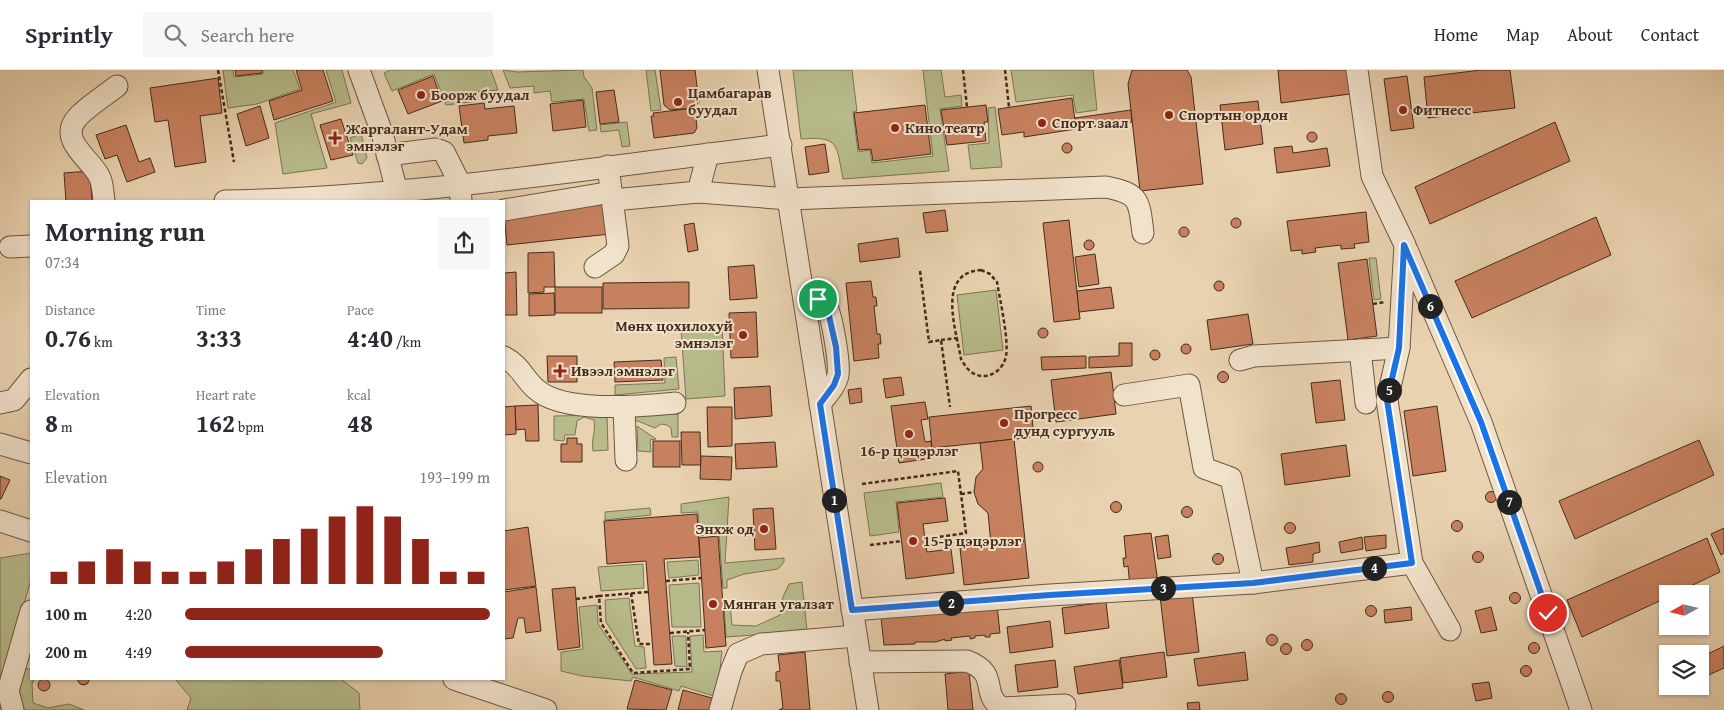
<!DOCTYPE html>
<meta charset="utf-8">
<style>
body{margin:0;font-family:"Gentium Book Plus",serif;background:#f7f7f7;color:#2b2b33;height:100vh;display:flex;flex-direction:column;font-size:19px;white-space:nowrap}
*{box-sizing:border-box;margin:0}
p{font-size:16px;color:#7c7c81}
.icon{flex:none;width:28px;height:28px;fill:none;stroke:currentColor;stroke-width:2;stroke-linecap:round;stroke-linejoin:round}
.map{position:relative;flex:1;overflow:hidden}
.sheet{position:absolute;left:30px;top:130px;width:475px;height:480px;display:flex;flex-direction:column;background:#fff;border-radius:0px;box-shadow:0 1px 4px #0004}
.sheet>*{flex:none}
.needle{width:32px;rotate:262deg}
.tools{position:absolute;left:1659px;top:515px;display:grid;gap:10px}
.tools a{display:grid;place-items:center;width:50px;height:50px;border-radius:0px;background:#fff;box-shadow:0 1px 4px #0004;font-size:25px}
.pin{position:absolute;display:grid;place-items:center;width:42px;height:42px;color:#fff;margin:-21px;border:2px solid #fff;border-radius:50%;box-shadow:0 1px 5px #0007}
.km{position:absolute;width:25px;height:25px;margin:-12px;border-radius:50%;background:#222;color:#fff;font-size:14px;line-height:25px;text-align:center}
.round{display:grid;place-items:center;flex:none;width:52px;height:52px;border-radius:0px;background:#f7f7f7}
.head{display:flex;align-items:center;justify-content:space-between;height:85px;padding:0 15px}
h1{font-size:28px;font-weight:700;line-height:38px}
.metrics{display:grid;grid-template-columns:repeat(3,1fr);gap:8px;height:85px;padding:5px 15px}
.metrics div{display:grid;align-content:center}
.metrics b{font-size:25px;font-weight:700}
.metrics small{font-size:14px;font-weight:400}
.metrics p{font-size:14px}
.chart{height:140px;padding:10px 15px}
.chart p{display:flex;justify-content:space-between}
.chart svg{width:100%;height:90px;margin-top:5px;stroke:#8f2418;stroke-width:6}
ul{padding:0 15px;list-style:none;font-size:16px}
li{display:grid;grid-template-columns:80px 60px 1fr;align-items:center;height:38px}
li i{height:12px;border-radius:6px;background:#8f2418}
header{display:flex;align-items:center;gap:30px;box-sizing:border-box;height:70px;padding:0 25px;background:#fff;border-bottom:1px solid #e1e1e2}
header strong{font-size:24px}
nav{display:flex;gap:28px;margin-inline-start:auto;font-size:18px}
.search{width:350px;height:45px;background:#f7f7f7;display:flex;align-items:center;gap:12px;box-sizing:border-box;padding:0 18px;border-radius:0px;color:#7c7c81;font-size:19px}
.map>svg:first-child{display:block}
.green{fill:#b7bb8b;stroke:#7e7454}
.building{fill:#c8815f;stroke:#442c1c}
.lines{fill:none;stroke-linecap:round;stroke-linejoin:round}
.minor-casing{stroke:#6d5641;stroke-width:23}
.path{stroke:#442c1c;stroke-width:2.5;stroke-dasharray:4 2.5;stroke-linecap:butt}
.minor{stroke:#f1e2cc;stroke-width:21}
.route-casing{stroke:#fff;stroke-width:10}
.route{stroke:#1a73e8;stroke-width:6}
.poi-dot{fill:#8f2418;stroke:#f1e2cc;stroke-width:2}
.labels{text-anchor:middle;stroke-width:4;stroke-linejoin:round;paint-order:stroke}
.poi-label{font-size:15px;font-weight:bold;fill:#442c1c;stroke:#f1e2cc;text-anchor:start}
</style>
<header>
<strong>Sprintly</strong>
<div class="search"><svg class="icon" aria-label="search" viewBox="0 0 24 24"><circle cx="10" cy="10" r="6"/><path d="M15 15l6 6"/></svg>Search here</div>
<nav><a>Home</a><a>Map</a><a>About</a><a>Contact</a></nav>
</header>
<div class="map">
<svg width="1724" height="640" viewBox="0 0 1724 640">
<rect width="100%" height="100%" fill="#e9d2b0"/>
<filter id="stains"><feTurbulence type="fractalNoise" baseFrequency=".004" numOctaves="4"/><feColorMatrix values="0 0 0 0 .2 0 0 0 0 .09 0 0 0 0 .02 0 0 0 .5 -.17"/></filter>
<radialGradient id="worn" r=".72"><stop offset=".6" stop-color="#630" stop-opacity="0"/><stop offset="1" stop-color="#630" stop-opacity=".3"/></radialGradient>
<g class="green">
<path d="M223,0H233L234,7L263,4V0H293L300,19L257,34L228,38Z"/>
<path d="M326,0H342L351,33L311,44L327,98L283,104L275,53L336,32Z"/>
<path d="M390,0H491L498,20L477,22V31L446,35L434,4L392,21L384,3Z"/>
<path d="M503,0L517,2L583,0L584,7L592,18L597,60L589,61L584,29L552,32L550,21L534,23V16L510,18Z"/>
<path d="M646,0H655L661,40L651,41Z"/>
<path d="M793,0H852L857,41L853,42L858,82L870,80L872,93L933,86L923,0H941L945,27L961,25L962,36L940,39L949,101L843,109C836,74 840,66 801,69Z"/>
<path d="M1011,0H1093L1097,40L1076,43L1073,25L1016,32Z"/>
<path d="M995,37L1002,97L971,99L968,75L989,73L988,38Z"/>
<path d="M627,52L630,76L622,77L619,60L601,62L600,55Z"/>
<path d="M361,64L367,88L362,94L358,93L350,68Z"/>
<path d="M1369,188H1376L1381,229L1374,230Z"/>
<path d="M996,220L1003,280L964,285L957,225Z"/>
<path d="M722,253L725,326L686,329L681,259Z"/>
<path d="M676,287L679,319L615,325V315L665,313L664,288Z"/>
<path d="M678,344V367H672L671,358L667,355L661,354L655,358L635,350V346Z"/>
<path d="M607,345L608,380L593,381C591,370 596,361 594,350L584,347L577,351L575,365H565L564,371L554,370V346Z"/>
<path d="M637,356L656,369L650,370L651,382L638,381Z"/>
<path d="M941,413L943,427L896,432L899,462L870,466L864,423Z"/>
<path d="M729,427L725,493L784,488V492L778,499L744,504L727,510V518H723L719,464L700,466L698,442L681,443V434Z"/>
<path d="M650,438L651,445L605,450V442Z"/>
<path d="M31,483V510L1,611L4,640H0V488Z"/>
<path d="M698,490L699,505L669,508L667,492Z"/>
<path d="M643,494L644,518L601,521L598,497Z"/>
<path d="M802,512L807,561L726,567L724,534H730L732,555L756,556L780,545L783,527L789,514Z"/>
<path d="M699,513L701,557H672L669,515Z"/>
<path d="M629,528L635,576L644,577L646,598L636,599L606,552L605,530Z"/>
<path d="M597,535L598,554L632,604L692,602L690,566L703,565L704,582L722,581L717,627L681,616L679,621L633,607L631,611L582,606L561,601V582L583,579L579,537Z"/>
<path d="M672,566H686L687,597L675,596Z"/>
<path d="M25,598L31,600V609H34L32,614L33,633L48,638L69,634L84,640H23L18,619Z"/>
<path d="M175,609H341L359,623L360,640H187L191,628Z"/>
</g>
<g class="building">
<path d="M235,0H262V3L236,6Z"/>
<path d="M296,0H323L333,31L274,50L269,31L302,20Z"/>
<path d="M660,0H695L699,32L694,38L670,40L664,35Z"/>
<path d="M1132,0H1187L1191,7L1203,114L1140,121L1128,14Z"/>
<path d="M1278,0H1347L1350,24L1281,33Z"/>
<path d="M1481,0H1510L1515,38L1428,48L1424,7Z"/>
<path d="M433,6L442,31L408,44L398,20Z"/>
<path d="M1407,6L1414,58L1391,61L1384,9Z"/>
<path d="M218,8L222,43L200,46L206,92L175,97L168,50L155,52L150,18Z"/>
<path d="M614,20L619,52L600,54L596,22Z"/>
<path d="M1072,28L1076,59L1024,67V62L1002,65L998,39Z"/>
<path d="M583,30L586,57L553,61L550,34Z"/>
<path d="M1258,31L1263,74L1225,80L1220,35Z"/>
<path d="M484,33L485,39L514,36L517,63L488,66V70L464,73L459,36Z"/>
<path d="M925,35L931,84L873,91L871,79L859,80L854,43Z"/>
<path d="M986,35L988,52H984L986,71L947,75L941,40Z"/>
<path d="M260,36L269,68L246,76L237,44Z"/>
<path d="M695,38L697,58L694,63L654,68L651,46H654L653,43Z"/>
<path d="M1131,40L1132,52L1076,59L1075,48Z"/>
<path d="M341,49L353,85L331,90L320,55Z"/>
<path d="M1555,52L1570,91L1430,154L1415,117Z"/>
<path d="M126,55L139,92L150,88L155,102L127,112L117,85L105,89L96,65Z"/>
<circle cx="1312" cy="67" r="5"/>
<circle cx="1067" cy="78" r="5"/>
<path d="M825,74L829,102L809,105L805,77Z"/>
<path d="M1292,76L1293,83L1327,78L1330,96L1277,103L1274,78Z"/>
<path d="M90,101L92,131H66L64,103Z"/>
<path d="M607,134L610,164L507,175L504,145Z"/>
<path d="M945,140L948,161L926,163L923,143Z"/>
<path d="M1366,142L1369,172L1354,174L1355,178L1341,179V175L1315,178L1316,182L1302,184V180L1291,181L1287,151Z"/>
<path d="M1596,147L1611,185L1472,248L1455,211Z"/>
<circle cx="1236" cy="153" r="5"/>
<path d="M1069,150L1080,249L1054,252L1043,153Z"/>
<path d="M694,153L698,180L688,182L684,155Z"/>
<circle cx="1184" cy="162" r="5"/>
<path d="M898,168L900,187L860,192L858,174Z"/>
<circle cx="1089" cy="175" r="5"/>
<path d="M554,182L555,217H544V222L528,223V183Z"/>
<path d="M1095,184L1099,214L1079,217L1075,187Z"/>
<path d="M1367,189L1377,266L1348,270L1338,193Z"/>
<path d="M754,195L757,228L730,230L728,197Z"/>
<path d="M516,202L517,245H504V203Z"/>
<path d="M871,211L873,227H876L877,236H874L877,264H880L881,274H878L879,288L854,291L846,213Z"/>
<circle cx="1219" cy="216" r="5"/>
<path d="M689,212V238L603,239V213Z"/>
<rect x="555" y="217" width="47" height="26"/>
<path d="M1111,217L1114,238L1079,242L1077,221Z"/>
<path d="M554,223L555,245L529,246V224Z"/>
<path d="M756,242L758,287L731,288L729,243Z"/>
<path d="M1248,244L1253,274L1211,280L1207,250Z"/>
<circle cx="1043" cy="263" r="5"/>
<path d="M1119,273H1132V296L1089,298V287L1119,286Z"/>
<circle cx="1186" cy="279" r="5"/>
<circle cx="1155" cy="285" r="5"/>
<path d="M547,286H577V312H548Z"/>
<path d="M1086,286V298L1042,300L1041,287Z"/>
<path d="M661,290L663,310L615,312L614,292Z"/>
<circle cx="1223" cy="307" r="5.5"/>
<path d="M1111,302L1116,344L1056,352L1051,310Z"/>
<path d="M901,307L904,325L886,328L883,309Z"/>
<path d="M1340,310L1345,350L1316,353L1311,313Z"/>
<path d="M770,316L772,346L735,349L734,318Z"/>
<path d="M861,318L862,332L850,334L848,320Z"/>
<path d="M925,332L928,349L921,350L925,372L931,371L933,388L899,393L891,336Z"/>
<path d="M538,335L539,371H526L525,359L516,360L515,336Z"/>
<path d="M515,336L516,364L504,365V337Z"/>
<path d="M1031,336L1034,367L932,378L929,347Z"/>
<path d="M1437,336L1446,401L1413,406L1404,341Z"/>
<path d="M707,337H732V376L708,377Z"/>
<path d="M681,362H700L701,395H682Z"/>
<path d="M567,368H577V374H582V392H561V374H567Z"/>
<path d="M1014,369L1025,470L991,474L988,443L978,434L974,422L976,407L983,399L980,373Z"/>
<path d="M1699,370L1714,405L1575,469L1559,431Z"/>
<rect x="653" y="371" width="27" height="26"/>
<path d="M775,372L777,397L736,399L735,374Z"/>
<path d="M1346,375L1350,406L1285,415L1281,384Z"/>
<path d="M701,386L732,387L731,410L700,409Z"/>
<circle cx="1038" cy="397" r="5"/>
<path d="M0,406L10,410L1,429H0Z"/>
<circle cx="1491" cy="427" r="5.5"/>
<path d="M945,428L948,451L923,454L925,469L927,482L951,479L954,503L906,509L897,433Z"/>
<circle cx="1116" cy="437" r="5.5"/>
<circle cx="1187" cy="442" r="5.5"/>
<path d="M773,438L776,479L755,480L753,439Z"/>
<path d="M697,444L700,487L664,489L672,594L654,595L646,491L607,494L604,451Z"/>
<circle cx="1457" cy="456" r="5.5"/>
<circle cx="1290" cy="458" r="5.5"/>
<path d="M528,457L536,516L504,520V461Z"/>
<path d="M1724,458V483L1721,485L1711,464Z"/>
<path d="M1151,463L1158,513L1130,517L1128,496L1124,497L1123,488H1126L1124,466Z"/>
<path d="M1168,465L1171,487L1158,489L1155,467Z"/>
<path d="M1386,465V478L1366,481L1364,467Z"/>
<path d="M718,466L726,576L706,578L699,468Z"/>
<path d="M1362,467L1363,479L1341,483L1339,472Z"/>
<path d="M1707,468L1720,502L1674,524H1668V527L1582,567L1567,530Z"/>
<path d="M1025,471L1029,508L964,515L960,478Z"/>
<path d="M1319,472L1320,482L1313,484V492L1289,495L1286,478Z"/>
<circle cx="1478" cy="487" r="5.5"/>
<circle cx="1218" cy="489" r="5.5"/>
<path d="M536,517L541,561L526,563L524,548H518L513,568L504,569V522Z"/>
<path d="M575,517L580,577L558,580L552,519Z"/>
<circle cx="1515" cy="528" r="5.5"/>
<path d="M1192,523L1199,582L1167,586L1160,526Z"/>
<path d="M1106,532L1109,558L1065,564L1062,538Z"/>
<path d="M997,535L1000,563L990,564V567H985V565L975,566V568L970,569V566L951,568L952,570L945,571V569L936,572H915V574L884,575L881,548Z"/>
<circle cx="1371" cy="541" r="5.5"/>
<path d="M1411,537L1412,550L1385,553L1384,540Z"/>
<path d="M1491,537L1497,560L1481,563L1475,541Z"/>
<path d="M1050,551L1053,577L1010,583L1007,557Z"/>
<circle cx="1272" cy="570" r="5.5"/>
<circle cx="1307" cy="575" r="5.5"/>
<circle cx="1534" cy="578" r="5.5"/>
<circle cx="1286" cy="579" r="5.5"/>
<path d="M1724,576V598L1700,609V588Z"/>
<path d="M805,582L810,640H779L783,638L780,611H776V602L780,601L778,585Z"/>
<path d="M1164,582L1167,607L1123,613L1120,588Z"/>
<path d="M1245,582L1248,610L1198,616L1194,589Z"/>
<path d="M1055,590L1058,617L1018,622L1015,595Z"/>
<path d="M1119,590L1123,618L1078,624L1074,597Z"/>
<circle cx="1526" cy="601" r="5.5"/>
<path d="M969,601L973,640H948L945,604Z"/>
<circle cx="44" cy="615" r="6"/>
<path d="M77,609H90L87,614L84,615L80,614Z"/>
<path d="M635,610L672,620L666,640L627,639Z"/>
<path d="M1489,612L1492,628L1476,631L1472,614Z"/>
<path d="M683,620L719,630L717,640H678Z"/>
<circle cx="1388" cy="627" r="5.5"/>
<circle cx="1341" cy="629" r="5.5"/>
<path d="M1199,632L1200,640H1188L1187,633Z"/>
</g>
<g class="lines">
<defs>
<g id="minor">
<path d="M359,0L382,63L397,122V131"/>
<path d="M768,0L868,640"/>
<path d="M1357,0L1372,106L1405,175L1399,278L1387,330L1412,493L1450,560"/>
<path d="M387,85L436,79L444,82L460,114L461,131"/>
<path d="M698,122L789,129L1106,117C1140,124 1139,130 1143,163"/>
<path d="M613,130L698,122L708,84"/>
<path d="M104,131C103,124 103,115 100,108C93,90 57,71 77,48C85,38 106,25 117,16"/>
<path d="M225,131C411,128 596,97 781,75"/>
<path d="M504,140L612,122"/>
<path d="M10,177L31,176"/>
<path d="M1407,180L1481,352L1581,640"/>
<path d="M595,197L614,184L618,176L608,96"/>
<path d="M803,222C811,226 821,229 826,236C832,244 840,294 838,305C836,316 826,326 820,334"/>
<path d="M1360,280L1366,333"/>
<path d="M504,287C521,296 523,308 536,319C563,344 641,336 675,333"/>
<path d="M1240,290L1254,286L1399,278"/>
<path d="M1124,325L1189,315L1204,398L1231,408L1253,513"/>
<path d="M0,333L14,330L31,309"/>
<path d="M624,338L626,390"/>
<path d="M0,374L31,383"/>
<path d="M0,451L31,461"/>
<path d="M852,540L1050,525L1253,513L1412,493"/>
<path d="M860,592L967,591C1001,604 979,623 1002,638L1065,635"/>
<path d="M454,609L546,640"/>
<path d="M13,640L8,621L31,541"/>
<path d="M720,640L731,601L738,584L761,574L856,566"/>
</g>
</defs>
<use href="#minor" class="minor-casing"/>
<g class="path">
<path d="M218,0L234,92"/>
<path d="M963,0L967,37"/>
<path d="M1005,0L1009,37"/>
<path d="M981,200L990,204L997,212C1000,230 1009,270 1006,286C1004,297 995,305 985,306C973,307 966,298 961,289C956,259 936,203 981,200Z"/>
<path d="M920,201L929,272L941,270L950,337"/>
<path d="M1373,234L1385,232"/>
<path d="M941,270L958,268"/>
<path d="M862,414L958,401L966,463L925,469"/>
<path d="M961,424L974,422"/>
<path d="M870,475L902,471"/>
<path d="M666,511L702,508"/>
<path d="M648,522L599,526L601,553L633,603L690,599L688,562"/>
<path d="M631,523L639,574H652"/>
<path d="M576,529L599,526"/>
<path d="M670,563L705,560"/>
</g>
<use href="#minor" class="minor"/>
</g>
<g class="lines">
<defs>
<path id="route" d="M818,229L827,237L836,277L838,304L834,315L820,334L852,540L1050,525L1253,513L1412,493L1387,330L1399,278L1404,175L1481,352L1548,543"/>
</defs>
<use href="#route" class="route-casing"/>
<use href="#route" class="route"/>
</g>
<g class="poi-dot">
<circle cx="421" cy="25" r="5"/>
<circle cx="678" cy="32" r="5"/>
<circle cx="1403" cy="40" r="5"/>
<circle cx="1169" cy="45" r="5"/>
<circle cx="1042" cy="53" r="5"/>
<circle cx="895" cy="58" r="5"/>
<path d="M332.5 60.5h5v5h5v5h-5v5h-5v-5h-5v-5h5z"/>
<circle cx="743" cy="265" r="5"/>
<path d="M557.5 293.5h5v5h5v5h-5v5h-5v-5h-5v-5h5z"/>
<circle cx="1004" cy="353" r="5"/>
<circle cx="909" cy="364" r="5"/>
<circle cx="764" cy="459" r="5"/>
<circle cx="913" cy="471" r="5"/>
<circle cx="713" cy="534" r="5"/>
</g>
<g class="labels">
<g class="poi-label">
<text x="688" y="28">Цамбагарав<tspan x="688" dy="17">буудал</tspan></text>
<text x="431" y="30">Боорж буудал</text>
<text x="1413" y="45">Фитнесс</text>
<text x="1179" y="50">Спортын ордон</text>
<text x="1052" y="58">Спорт заал</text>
<text x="905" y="63">Кино театр</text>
<text x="346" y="64">Жаргалант-Удам<tspan x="346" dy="17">эмнэлэг</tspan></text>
<text x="733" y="261" text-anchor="end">Мөнх цохилохуй<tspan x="733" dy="17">эмнэлэг</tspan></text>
<text x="571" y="306">Ивээл эмнэлэг</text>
<text x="1014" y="349">Прогресс<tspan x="1014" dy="17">дунд сургууль</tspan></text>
<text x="909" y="386" text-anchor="middle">16-р цэцэрлэг</text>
<text x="754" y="464" text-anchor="end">Энхж од</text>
<text x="923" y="476">15-р цэцэрлэг</text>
<text x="723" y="539">Мянган угалзат</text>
</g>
</g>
<rect width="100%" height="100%" filter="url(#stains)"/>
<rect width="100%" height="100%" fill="url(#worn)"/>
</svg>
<div class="tools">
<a><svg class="needle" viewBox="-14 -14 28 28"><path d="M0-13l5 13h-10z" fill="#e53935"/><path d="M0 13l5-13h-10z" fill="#7c7c81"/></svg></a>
<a><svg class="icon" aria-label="layers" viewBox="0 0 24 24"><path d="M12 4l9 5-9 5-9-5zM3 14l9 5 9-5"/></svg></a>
</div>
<div class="pin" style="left:818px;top:229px;background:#1e9e55"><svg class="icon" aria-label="arrive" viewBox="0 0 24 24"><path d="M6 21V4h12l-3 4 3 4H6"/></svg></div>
<div class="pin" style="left:1548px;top:543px;background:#d93025"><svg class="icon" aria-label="check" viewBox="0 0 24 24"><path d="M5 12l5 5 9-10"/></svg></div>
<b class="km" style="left:834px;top:430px">1</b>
<b class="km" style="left:951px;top:533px">2</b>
<b class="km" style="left:1163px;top:518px">3</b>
<b class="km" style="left:1374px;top:498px">4</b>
<b class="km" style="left:1389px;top:320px">5</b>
<b class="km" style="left:1430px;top:236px">6</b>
<b class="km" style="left:1509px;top:432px">7</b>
<section class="sheet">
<div class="head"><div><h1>Morning run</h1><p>07:34</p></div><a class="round"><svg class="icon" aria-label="share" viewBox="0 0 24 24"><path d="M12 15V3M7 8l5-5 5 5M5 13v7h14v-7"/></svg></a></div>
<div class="metrics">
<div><p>Distance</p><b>0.76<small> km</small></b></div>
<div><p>Time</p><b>3:33</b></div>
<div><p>Pace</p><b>4:40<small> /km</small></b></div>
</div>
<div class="metrics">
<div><p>Elevation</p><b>8<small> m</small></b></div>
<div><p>Heart rate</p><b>162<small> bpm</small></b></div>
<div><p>kcal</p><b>48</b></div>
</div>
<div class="chart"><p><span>Elevation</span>193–199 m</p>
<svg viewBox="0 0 160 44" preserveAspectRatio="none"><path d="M5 44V38M15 44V33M25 44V27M35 44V33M45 44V38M55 44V38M65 44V33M75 44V27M85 44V22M95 44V17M105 44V11M115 44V6M125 44V11M135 44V22M145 44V38M155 44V38"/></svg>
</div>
<ul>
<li><b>100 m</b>4:20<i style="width:100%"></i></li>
<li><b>200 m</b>4:49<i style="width:65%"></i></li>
</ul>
</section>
</div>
